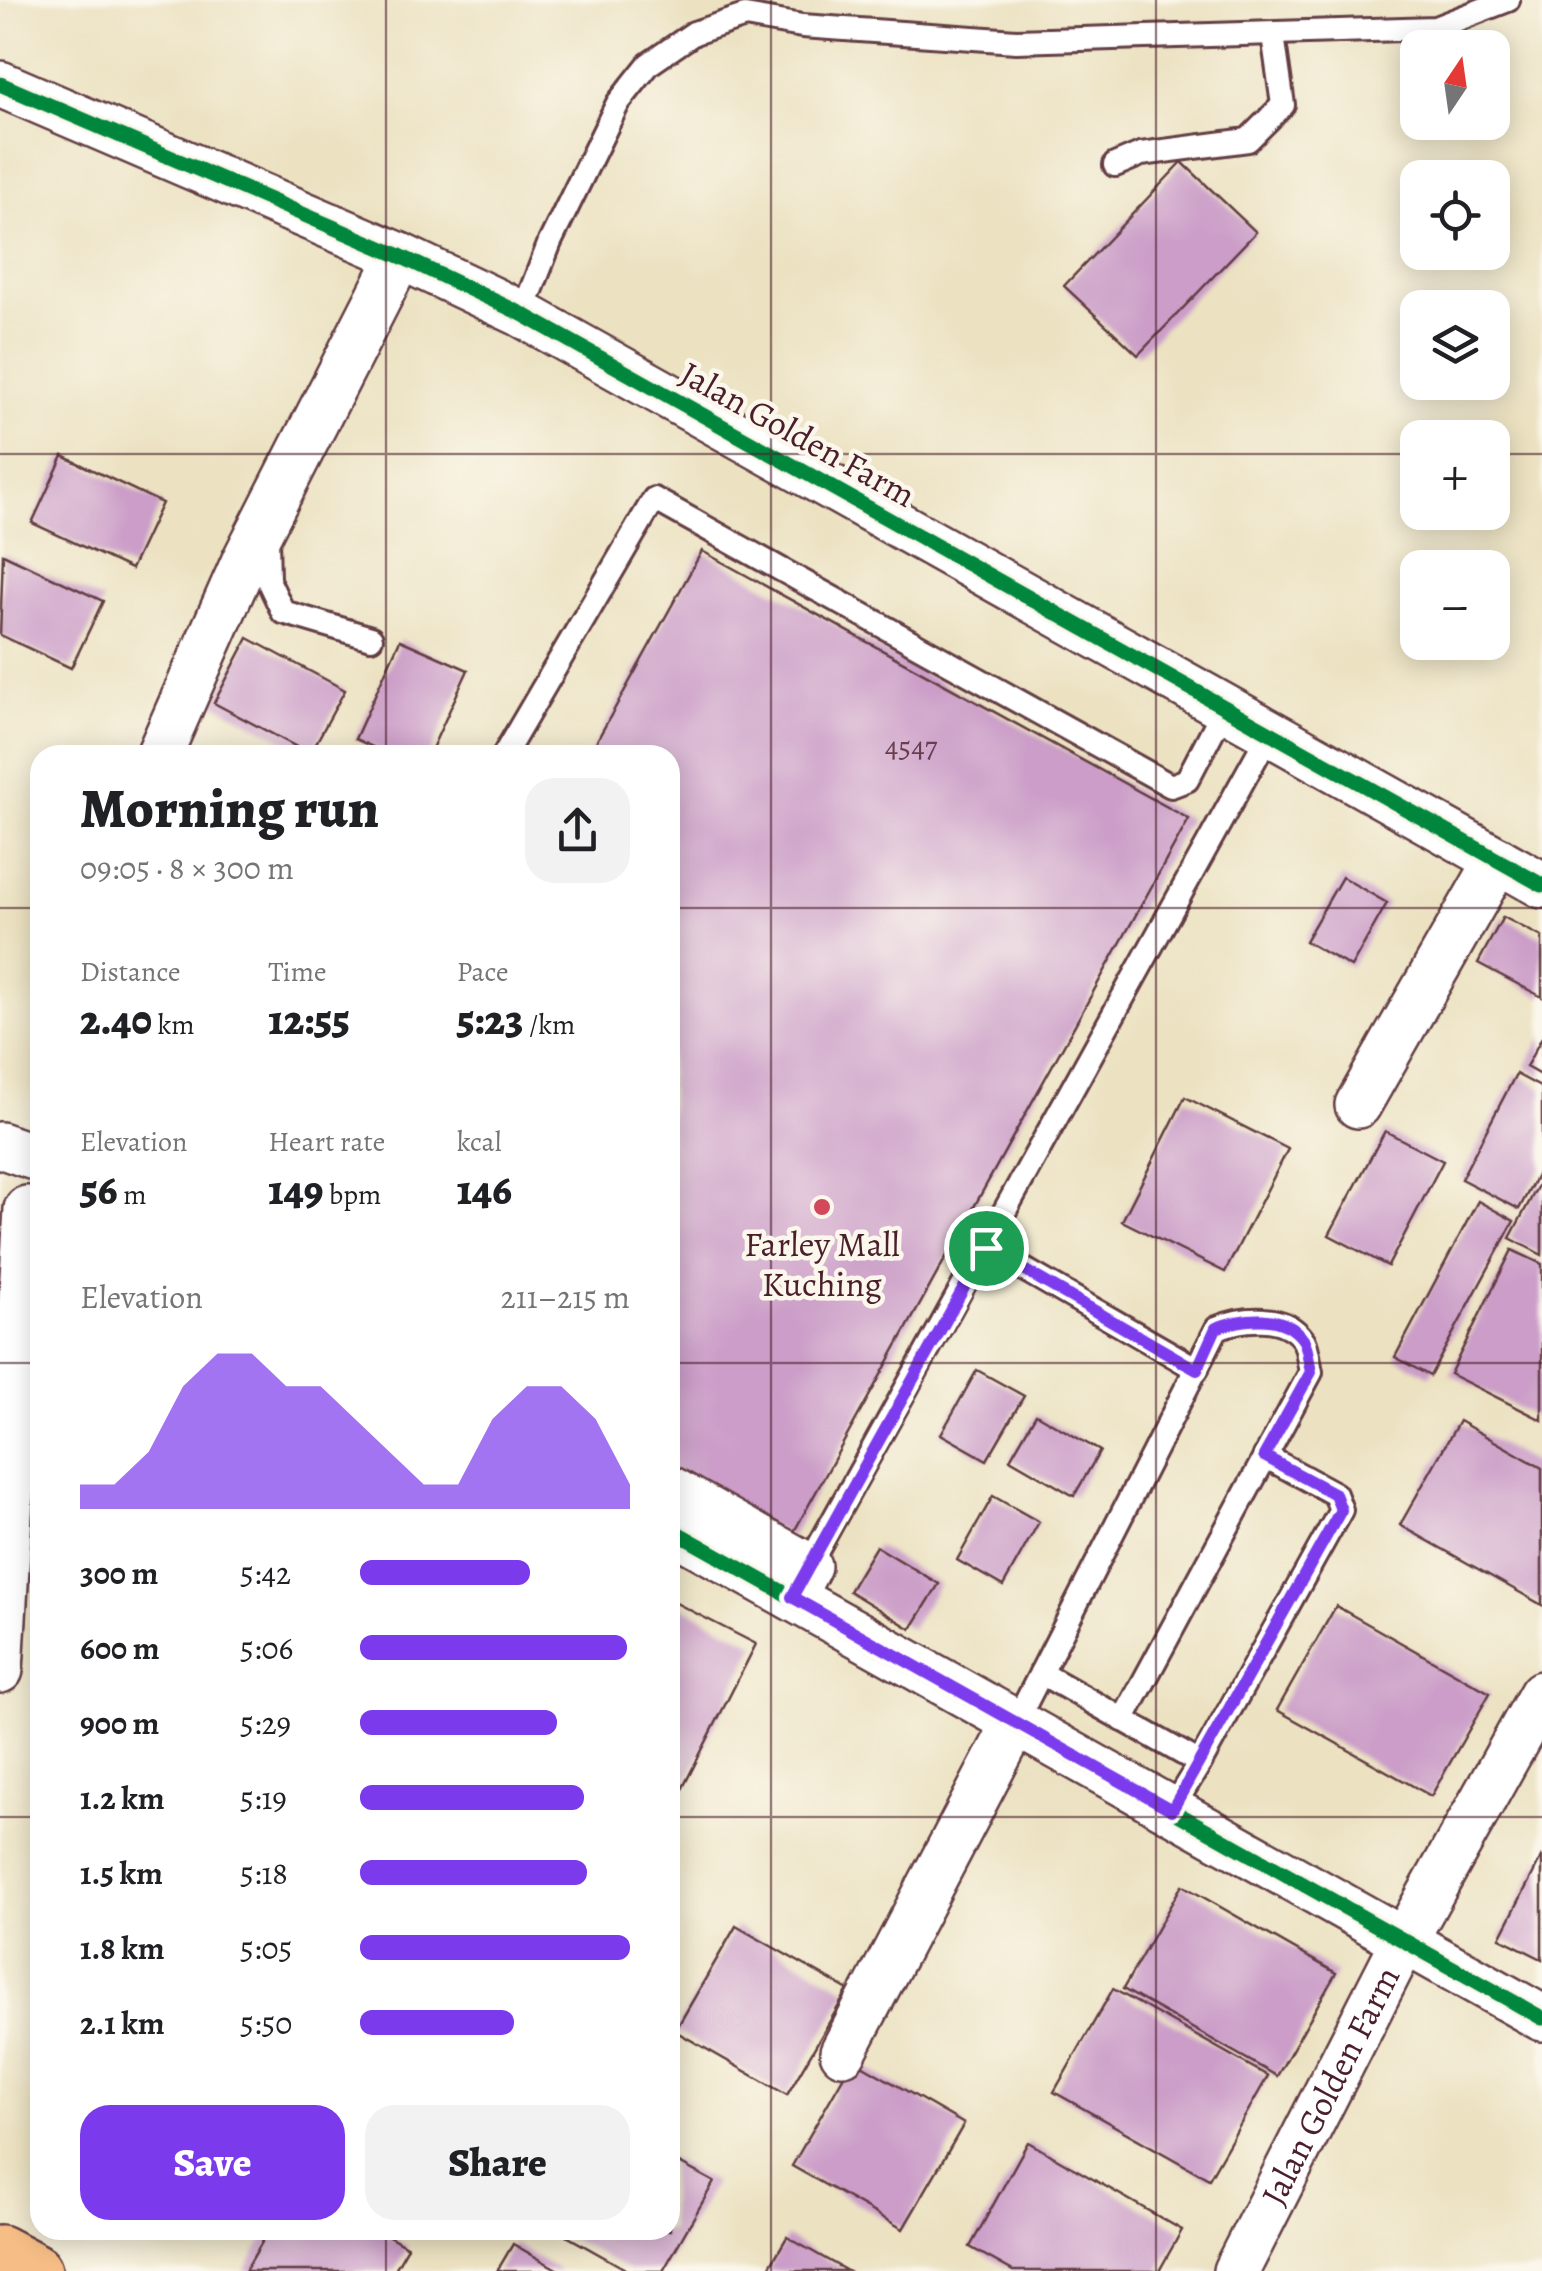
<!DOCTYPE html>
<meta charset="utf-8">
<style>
body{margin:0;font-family:Alegreya,serif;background:#f2f2f2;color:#202124;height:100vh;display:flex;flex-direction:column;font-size:38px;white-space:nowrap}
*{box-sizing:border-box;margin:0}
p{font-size:32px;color:#757577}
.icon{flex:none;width:55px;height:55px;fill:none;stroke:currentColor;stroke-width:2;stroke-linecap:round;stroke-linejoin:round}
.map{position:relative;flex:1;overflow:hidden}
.details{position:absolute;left:30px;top:745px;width:650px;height:1495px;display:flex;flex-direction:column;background:#fff;border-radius:30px;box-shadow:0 5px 25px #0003}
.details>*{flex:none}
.needle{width:65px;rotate:13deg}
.controls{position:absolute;left:1400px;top:30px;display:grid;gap:20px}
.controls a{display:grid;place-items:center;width:110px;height:110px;border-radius:20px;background:#fff;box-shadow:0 5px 25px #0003;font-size:50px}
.pin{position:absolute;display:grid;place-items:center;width:85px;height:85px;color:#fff;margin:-42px;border:5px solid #fff;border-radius:50%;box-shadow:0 2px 10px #0007}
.round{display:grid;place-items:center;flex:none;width:105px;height:105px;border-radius:30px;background:#f2f2f2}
.summary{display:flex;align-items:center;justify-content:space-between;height:170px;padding:0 50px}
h1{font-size:55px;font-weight:800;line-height:75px}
.metrics{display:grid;grid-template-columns:repeat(3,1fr);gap:15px;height:170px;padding:10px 50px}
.metrics div{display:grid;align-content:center}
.metrics b{font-size:42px;font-weight:800}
.metrics small{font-size:28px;font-weight:400}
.metrics p{font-size:28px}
.chart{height:280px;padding:20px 50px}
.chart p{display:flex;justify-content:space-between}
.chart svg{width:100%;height:180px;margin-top:10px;fill:#7c3aed;opacity:.7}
.cta{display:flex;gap:20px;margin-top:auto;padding:20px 50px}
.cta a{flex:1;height:115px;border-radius:30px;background:#7c3aed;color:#fff;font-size:40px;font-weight:800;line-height:115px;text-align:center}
.cta a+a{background:#f2f2f2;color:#202124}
ul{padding:0 50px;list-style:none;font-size:32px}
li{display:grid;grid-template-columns:160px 120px 1fr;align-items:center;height:75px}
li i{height:25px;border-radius:12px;background:#7c3aed}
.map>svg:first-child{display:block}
.building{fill:#cb9dc8}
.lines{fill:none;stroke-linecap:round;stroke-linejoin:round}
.service-casing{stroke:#623c42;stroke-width:28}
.minor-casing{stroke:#623c42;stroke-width:50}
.trunk-casing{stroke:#623c42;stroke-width:60}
.service{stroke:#fff;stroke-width:22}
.minor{stroke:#fff;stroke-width:45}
.trunk{stroke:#f6be86;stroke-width:55}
.cycleway-casing{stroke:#fbf7ec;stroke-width:21}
.cycleway{stroke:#00873e;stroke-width:15}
.route-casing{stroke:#fff;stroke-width:20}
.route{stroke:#7c3aed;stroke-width:12}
.grid{fill:none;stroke:#4a1f2b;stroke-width:2.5;stroke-opacity:0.55}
.poi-dot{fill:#d1495b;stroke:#fbf7ec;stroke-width:4}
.labels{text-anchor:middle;stroke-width:9;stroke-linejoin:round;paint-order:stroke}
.number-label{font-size:30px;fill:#6a3e52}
.street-label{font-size:35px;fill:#4a1f2b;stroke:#fbf7ec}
.poi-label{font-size:35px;fill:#4a1f2b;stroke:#fbf7ec}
</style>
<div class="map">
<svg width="1542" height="2271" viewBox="0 0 1542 2271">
<rect width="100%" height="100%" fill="#fbf7ec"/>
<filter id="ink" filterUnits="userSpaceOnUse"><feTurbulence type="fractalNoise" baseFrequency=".01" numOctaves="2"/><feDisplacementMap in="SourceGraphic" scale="20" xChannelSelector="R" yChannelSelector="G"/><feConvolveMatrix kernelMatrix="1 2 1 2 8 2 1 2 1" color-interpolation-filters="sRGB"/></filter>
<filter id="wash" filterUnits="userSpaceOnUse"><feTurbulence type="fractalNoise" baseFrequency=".0048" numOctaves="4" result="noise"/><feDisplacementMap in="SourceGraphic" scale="40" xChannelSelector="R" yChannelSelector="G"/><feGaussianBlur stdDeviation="2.25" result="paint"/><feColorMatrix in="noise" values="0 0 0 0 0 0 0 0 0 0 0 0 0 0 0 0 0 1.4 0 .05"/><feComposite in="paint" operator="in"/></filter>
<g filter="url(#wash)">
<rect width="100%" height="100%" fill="#ece2c2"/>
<g id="blocks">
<g class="building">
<path d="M1182,162L1256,232L1138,355L1064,286Z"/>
<path d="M63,456L162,503L131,569L32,523Z"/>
<path d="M702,551L1189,819L791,1537L670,1471V755H589Z"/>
<path d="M3,554L103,601L71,668L0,635Z"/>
<path d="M248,638L345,690L310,754L214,703Z"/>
<path d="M400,640L468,670L429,755H390L355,739Z"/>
<path d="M1342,877L1387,903L1351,967L1305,941Z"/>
<path d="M1503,917L1542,937V997L1478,963Z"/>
<path d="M1542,1037V1076L1526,1067Z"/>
<path d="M1516,1074L1542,1088V1166L1519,1209L1461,1179Z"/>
<path d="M1185,1097L1288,1149L1225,1272L1122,1221Z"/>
<path d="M1385,1131L1443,1161L1388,1266L1329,1235Z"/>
<path d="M1542,1178V1255L1510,1238Z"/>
<path d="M1478,1201L1514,1221L1430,1376L1395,1357Z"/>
<path d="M1512,1250L1542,1264V1420L1450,1374Z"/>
<path d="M977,1370L1024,1396L987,1460L941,1434Z"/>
<path d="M1036,1414L1100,1451L1074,1496L1010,1459Z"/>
<path d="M1459,1421L1542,1468V1605L1400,1525Z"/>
<path d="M993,1496L1039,1522L1003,1586L957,1560Z"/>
<path d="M876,1546L939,1584L911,1629L849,1591Z"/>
<path d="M670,1600L756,1644L670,1813Z"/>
<path d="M1336,1606L1490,1693L1431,1796L1277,1710Z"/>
<path d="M1542,1856V1959L1500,1938Z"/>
<path d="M1182,1885L1336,1973L1277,2076L1123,1989Z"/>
<path d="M736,1926L848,1990L787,2095L675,2031Z"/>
<path d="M1113,1989L1268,2076L1209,2179L1054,2092Z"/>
<path d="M853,2060L964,2124L903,2229L792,2166Z"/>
<path d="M1028,2142L1182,2230L1159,2271H1013L970,2247Z"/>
<path d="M670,2158L714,2182L663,2271H629L556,2230H670Z"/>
<path d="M269,2230H378L408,2247L394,2271H245Z"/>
<path d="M787,2237L847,2271H767Z"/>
<path d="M513,2244L560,2271H497Z"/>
</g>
</g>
</g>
<g filter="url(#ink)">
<use href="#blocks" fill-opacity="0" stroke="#623c42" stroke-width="2.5"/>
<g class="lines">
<defs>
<g id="service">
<path d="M1115,165L1141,154L1248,140L1283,105L1273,35"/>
<path d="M522,314L550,242L618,103L649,64L694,33L745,16L802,26L1016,41L1435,28L1508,0"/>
<path d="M267,538L268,580L283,612L371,638"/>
<path d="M504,755L654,499L1171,786L1187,780L1225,707"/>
<path d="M987,1248L1197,1369"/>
<path d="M808,1566L1270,732"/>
<path d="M1041,1673L1200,1763L1341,1510L1335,1494L1265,1456"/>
<path d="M1016,1722L1217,1328C1242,1318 1285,1312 1304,1341C1308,1349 1309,1364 1311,1372L1123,1720"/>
<path d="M1171,1810L1200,1763"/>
</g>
<g id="minor">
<path d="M0,84L400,256L522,314L1542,885"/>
<path d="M159,755L245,560L400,256"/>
<path d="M1358,1105L1498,860"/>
<path d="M0,1145L40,1159"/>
<path d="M670,1489L808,1566L792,1597"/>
<path d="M670,1529L1542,2018"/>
<path d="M0,1670L27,1209"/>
<path d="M843,2052L1016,1722"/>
<path id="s1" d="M1236,2271L1403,1943L1542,1694"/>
</g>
<path id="trunk" d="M0,2253L34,2271"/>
</defs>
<use href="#service" class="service-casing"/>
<use href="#minor" class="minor-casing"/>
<use href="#trunk" class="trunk-casing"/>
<use href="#service" class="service"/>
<use href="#minor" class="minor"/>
<use href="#trunk" class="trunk"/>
<defs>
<g id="cycleway">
<path d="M0,84L400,256L522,314L1542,885"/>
<path d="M670,1529L1542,2018"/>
</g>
</defs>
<use href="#cycleway" class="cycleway-casing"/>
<use href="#cycleway" class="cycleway"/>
</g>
</g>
<g class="lines" filter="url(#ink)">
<defs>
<path id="route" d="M986,1248L1197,1370L1216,1328C1242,1318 1285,1311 1304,1341C1308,1349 1309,1364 1311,1372L1264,1456L1335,1494L1341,1510L1172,1810L792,1597Z"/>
</defs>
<use href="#route" class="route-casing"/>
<use href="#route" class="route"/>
</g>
<path class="grid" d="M386,0V755M771,0V2271M1156,0V2271M0,454H1418M1492,454H1542M0,908H40M670,908H1542M0,1363H40M670,1363H1542M0,1817H40M670,1817H1542M386,2230V2271"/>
<circle class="poi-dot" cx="822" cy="1207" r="10"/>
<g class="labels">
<g class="number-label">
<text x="911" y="757">4547</text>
</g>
<g class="street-label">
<text transform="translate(798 434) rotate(29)" y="12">Jalan Golden Farm</text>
<text dy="12" stroke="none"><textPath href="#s1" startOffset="208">Jalan Golden Farm</textPath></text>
</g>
<g class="poi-label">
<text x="822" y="1256">Farley Mall<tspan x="822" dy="40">Kuching</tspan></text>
</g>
</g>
</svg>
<div class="controls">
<a><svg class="needle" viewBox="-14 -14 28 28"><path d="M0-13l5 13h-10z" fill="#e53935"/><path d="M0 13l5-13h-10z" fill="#757577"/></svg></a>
<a><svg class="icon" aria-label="locate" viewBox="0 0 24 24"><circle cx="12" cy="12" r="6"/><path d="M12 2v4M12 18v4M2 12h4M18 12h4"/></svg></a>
<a><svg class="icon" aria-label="layers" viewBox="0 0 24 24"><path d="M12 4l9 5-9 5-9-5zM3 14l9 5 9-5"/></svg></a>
<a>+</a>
<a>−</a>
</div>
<div class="pin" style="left:986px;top:1248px;background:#1e9e55"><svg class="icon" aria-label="arrive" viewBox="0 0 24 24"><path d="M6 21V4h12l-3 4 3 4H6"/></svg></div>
<section class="details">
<div class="summary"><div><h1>Morning run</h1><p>09:05 · 8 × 300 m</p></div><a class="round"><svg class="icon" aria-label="share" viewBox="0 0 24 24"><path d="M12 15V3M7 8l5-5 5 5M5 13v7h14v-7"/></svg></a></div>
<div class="metrics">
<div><p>Distance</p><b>2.40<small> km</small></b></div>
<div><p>Time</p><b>12:55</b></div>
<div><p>Pace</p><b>5:23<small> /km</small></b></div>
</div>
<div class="metrics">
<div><p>Elevation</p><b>56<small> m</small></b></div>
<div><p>Heart rate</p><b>149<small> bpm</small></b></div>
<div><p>kcal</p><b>146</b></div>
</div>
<div class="chart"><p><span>Elevation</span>211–215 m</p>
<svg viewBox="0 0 160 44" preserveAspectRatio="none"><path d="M0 44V38L10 38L20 30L30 14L40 6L50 6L60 14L70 14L80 22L90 30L100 38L110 38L120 22L130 14L140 14L150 22L160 38V44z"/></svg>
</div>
<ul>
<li><b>300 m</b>5:42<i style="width:63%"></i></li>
<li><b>600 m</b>5:06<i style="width:99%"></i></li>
<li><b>900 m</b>5:29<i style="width:73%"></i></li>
<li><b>1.2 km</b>5:19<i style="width:83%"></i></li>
<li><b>1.5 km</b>5:18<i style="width:84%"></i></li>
<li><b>1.8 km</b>5:05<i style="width:100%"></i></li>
<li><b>2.1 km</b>5:50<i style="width:57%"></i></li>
</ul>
<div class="cta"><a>Save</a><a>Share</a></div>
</section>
</div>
